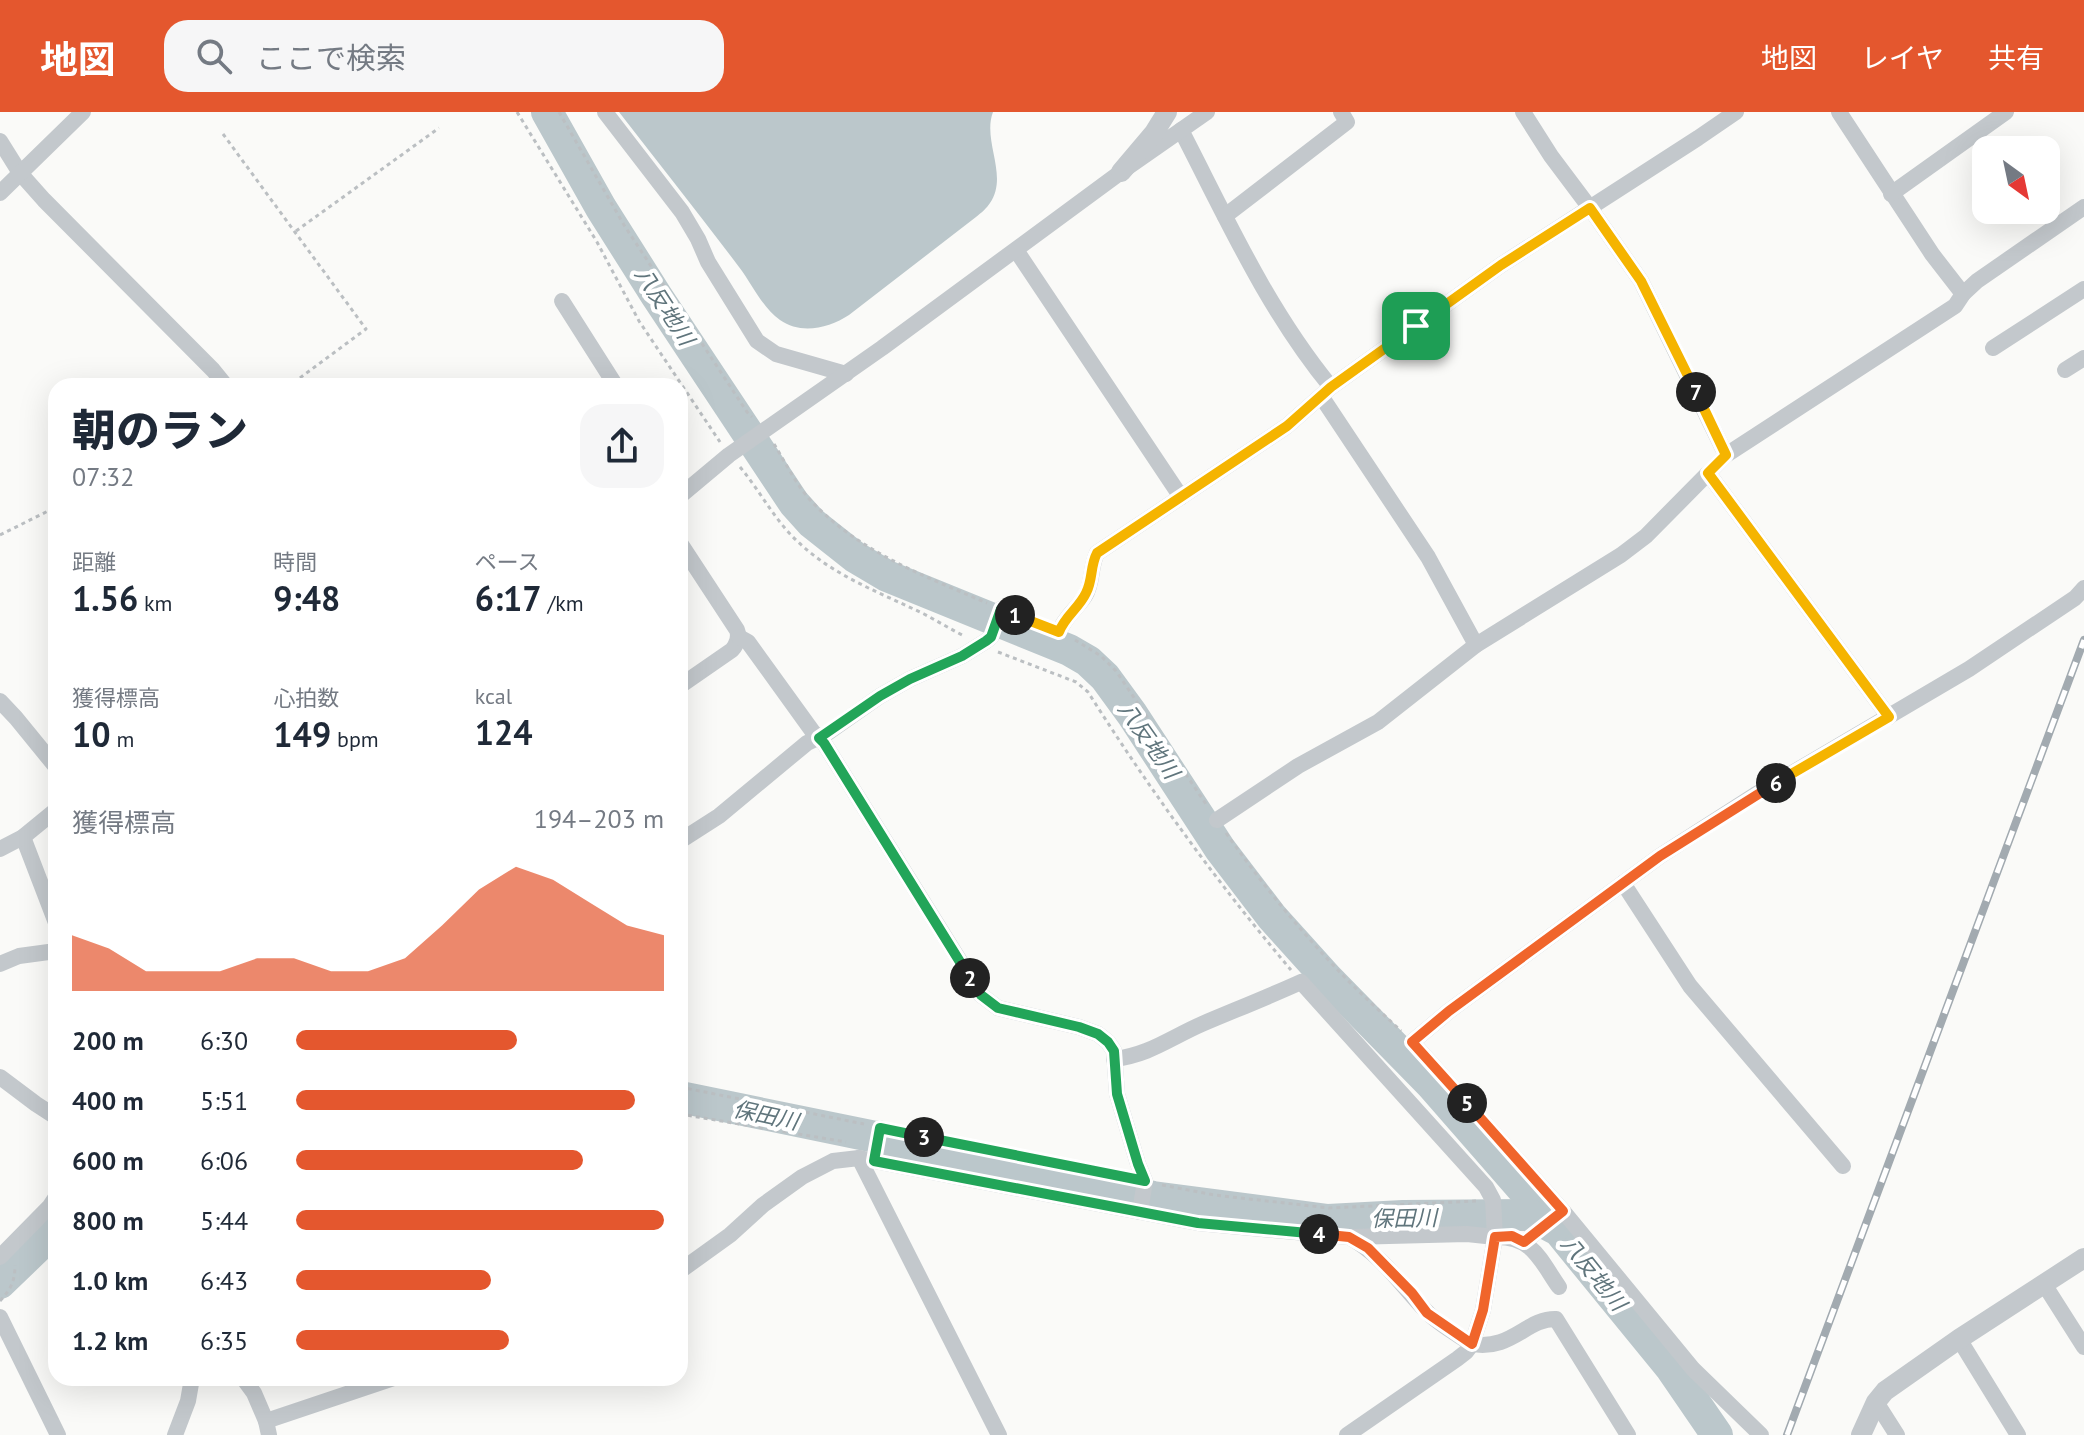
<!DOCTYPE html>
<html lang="ja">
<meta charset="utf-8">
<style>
body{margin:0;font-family:"PT Sans","Noto Sans JP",sans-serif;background:#f6f6f7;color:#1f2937;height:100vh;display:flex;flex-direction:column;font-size:30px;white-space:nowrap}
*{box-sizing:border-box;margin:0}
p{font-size:26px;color:#747a83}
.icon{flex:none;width:44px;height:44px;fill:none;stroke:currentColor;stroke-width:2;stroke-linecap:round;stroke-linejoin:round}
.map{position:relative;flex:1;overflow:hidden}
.details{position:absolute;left:48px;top:266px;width:640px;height:1008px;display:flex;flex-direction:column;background:#fff;border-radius:24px;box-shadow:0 8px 32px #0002}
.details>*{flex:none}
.needle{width:52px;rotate:147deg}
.controls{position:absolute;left:1972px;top:24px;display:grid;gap:16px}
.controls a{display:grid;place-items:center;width:88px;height:88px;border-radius:16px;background:#fff;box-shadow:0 8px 32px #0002;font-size:40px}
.pin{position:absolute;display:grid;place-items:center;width:68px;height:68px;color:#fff;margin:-34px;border-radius:16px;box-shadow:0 4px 12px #0006}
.km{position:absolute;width:40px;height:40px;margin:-20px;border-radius:50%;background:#222;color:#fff;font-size:22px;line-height:40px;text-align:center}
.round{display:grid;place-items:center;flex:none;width:84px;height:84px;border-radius:24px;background:#f6f6f7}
.headline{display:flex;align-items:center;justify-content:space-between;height:136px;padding:0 24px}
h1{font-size:44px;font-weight:800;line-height:60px}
.metrics{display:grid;grid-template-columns:repeat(3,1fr);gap:12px;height:136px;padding:8px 24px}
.metrics div{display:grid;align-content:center}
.metrics b{font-size:34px;font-weight:800}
.metrics small{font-size:22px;font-weight:400}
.metrics p{font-size:22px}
.chart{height:224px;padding:16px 24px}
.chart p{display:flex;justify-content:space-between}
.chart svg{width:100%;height:144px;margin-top:8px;fill:#e4572e;opacity:.7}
ul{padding:0 24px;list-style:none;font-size:26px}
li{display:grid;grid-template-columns:128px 96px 1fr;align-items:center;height:60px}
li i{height:20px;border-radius:10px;background:#e4572e}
header{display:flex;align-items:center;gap:48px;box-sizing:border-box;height:112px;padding:0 40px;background:#e4572e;color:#fff}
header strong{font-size:38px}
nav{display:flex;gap:44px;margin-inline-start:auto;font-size:28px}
.search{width:560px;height:72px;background:#f6f6f7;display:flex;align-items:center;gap:20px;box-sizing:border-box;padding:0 28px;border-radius:24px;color:#747a83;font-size:30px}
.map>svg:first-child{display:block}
.water{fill:#bbc7cb}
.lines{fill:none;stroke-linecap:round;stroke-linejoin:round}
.river{stroke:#bbc7cb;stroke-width:32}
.path{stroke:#bbbfc2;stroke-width:3;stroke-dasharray:4 4;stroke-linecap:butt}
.minor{stroke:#c3c8cc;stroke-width:16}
.tertiary{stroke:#c3c8cc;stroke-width:20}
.rail-casing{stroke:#a2aab0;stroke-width:8}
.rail{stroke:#fff;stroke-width:5;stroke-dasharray:15;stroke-linecap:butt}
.split-1-casing{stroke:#fff;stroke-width:16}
.split-2-casing{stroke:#fff;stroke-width:16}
.split-3-casing{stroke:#fff;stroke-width:16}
.split-4-casing{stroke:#fff;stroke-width:16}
.split-5-casing{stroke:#fff;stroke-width:16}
.split-6-casing{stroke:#fff;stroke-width:16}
.split-7-casing{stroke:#fff;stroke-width:16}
.split-8-casing{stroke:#fff;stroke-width:16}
.split-1{stroke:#f5b400;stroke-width:10}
.split-2{stroke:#22a559;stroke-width:10}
.split-3{stroke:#22a559;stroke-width:10}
.split-4{stroke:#22a559;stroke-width:10}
.split-5{stroke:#f0652b;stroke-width:10}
.split-6{stroke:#f0652b;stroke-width:10}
.split-7{stroke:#f5b400;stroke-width:10}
.split-8{stroke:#f5b400;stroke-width:10}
.labels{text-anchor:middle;stroke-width:8;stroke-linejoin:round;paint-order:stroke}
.water-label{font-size:22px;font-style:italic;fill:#60757c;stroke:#fff}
</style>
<header>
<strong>地図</strong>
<div class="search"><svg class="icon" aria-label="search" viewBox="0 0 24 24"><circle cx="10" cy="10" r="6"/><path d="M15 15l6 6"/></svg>ここで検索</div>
<nav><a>地図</a><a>レイヤ</a><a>共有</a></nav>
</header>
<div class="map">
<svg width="2084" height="1323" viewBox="0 0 2084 1323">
<rect width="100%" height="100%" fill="#fafaf8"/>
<path class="water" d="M619,0H993C982,29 1009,63 990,91C987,96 981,101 976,105L849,203C829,216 801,223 780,208C762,195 752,172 739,155C700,103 659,52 619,0Z"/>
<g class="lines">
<g class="river">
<path d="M547,0L601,96L656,183L794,391L812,411L855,445L887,464L1069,538L1088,549L1105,565L1132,602L1220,737L1272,805L1327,866L1431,972L1560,1120L1671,1256L1717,1323"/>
<path d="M680,985L895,1029L1153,1085L1328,1108L1403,1104L1530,1103L1554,1116"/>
<path d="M0,1171L56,1117"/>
</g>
<g class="path">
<path d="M517,0L597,130L639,209L720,330"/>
<path d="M559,0L624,113L747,300L752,305"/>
<path d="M223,22L366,217L289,274"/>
<path d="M296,119L439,16"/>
<path d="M774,332C787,353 798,377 816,394C861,440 928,466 987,491"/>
<path d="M740,355C760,379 774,407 796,428C833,464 879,480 924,502C937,509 949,516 962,523"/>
<path d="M0,423L56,395"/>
<path d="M1016,503L1042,514"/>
<path d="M1075,528L1101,544L1116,559L1208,695"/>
<path d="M998,540L1076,570L1088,580C1150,678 1216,769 1291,858"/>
<path d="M1226,721C1260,769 1295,813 1335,855C1355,877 1379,898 1401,919"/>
<path d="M680,975L864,1012"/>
<path d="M680,1002L846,1030"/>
<path d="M895,1019L1127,1066"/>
<path d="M1162,1073L1214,1083L1329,1096L1476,1089"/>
<path d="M0,1189C11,1177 15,1169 15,1153"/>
</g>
<g class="minor">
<path d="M605,0L682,100L698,127L708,150L757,229L776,242L846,262"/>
<path d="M1523,0L1551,44L1590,96L1641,169L1726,343"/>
<path d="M1839,0L1932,142L1963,182"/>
<path d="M1181,18C1227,107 1267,197 1331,275"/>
<path d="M0,29L20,61L44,88L213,258L226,274"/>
<path d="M0,81L83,0"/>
<path d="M1891,82L2006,0"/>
<path d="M1225,104L1347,10L1341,0"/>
<path d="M1016,138L1181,385"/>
<path d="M562,189L616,274"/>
<path d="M1993,236L2084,177"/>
<path d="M2065,258L2084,246"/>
<path d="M1321,284L1428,445L1476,533"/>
<path d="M1708,361L1889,605"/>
<path d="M680,384L729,343L882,236L1121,60L1207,0"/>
<path d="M680,431L737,518C740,526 737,532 732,538L680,574"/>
<path d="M1059,520C1065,504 1076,498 1085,484C1093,471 1090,455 1097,441L1287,314L1331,275L1501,153L1698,26L1736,0"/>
<path d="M739,525L748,530L813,620L824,631L981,883L998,896L1079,915L1098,922L1108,930L1114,939L1117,982L1138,1052L1145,1069L1140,1100"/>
<path d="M0,589L16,606L56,655"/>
<path d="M1217,708L1298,654L1378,610L1476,533L1621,443L1646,424L1726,343L1955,194L1963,182L1977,169L2084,95"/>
<path d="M23,725L56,811"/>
<path d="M680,729L719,704L807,631L826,622L880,584L910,567L962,544L986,529L991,525L1001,497"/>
<path d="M0,737L23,725L56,698"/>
<path d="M1623,771L1690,874L1843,1054"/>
<path d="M0,852L19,844L56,839"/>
<path d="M1114,947C1149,943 1170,926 1202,912C1235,898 1268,885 1301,870L1486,1075L1493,1088L1495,1125C1533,1124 1540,1148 1559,1175"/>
<path d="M0,965L36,992L56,1005"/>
<path d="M859,1046L1198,1111L1349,1125C1382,1143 1400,1172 1426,1199C1438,1212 1457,1222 1472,1232L1466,1240L1457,1247L1347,1323"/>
<path d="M874,1049L880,1016"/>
<path d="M1350,1125L1467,1122L1495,1125L1483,1198L1472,1232C1511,1239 1527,1206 1556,1207L1628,1323"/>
<path d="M1524,1130L1563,1099"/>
<path d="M0,1145L50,1094L56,1085"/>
<path d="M680,1159L730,1123L763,1093L802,1065L833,1049L859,1046L999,1323"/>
<path d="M2044,1172L2084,1235"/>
<path d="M0,1205L58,1323"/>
<path d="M1959,1227L2018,1323"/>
<path d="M243,1266L254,1281L266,1309"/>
<path d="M1876,1290L1897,1323"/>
<path d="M175,1323L188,1289L192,1266"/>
<path d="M269,1323L266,1309L394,1266"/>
<path d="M1761,1323L1693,1257L1563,1099L1412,930L1449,899L1660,744L1755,683L1969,557L2075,486L2084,476"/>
</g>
<g class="tertiary">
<path d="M1121,60L1154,21L1167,0"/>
<path d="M1861,1323L1876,1290L1885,1279L1959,1227L2084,1146"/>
</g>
<defs>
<path id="rail" d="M1787,1323L2084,528"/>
</defs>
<use href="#rail" class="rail-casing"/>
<use href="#rail" class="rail"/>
</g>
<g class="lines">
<defs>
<path id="split-1" d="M1015,503L1059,520C1065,504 1079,496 1086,481C1093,468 1090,454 1097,441L1287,314L1331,275L1416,214"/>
<path id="split-2" d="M970,866L824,631L819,626L880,584L910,567L962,544L986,529L991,525L1001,497L1015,503"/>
<path id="split-3" d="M924,1025L1145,1069L1138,1052L1117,982L1114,939L1108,930L1098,922L1079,915L998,896L981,883L970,866"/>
<path id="split-4" d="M924,1025L880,1016L874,1049L1198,1111L1319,1122"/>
<path id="split-5" d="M1319,1122L1349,1125L1368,1136L1412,1181L1427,1201L1472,1232L1483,1198L1495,1125L1512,1124L1524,1130L1563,1099L1467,991"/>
<path id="split-6" d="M1467,991L1412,930L1449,899L1660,744L1776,671"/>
<path id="split-7" d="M1696,280L1726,343L1708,361L1889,605L1776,671"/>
<path id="split-8" d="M1416,214L1501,153L1590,96L1641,169L1696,280"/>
</defs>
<use href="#split-1" class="split-1-casing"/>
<use href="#split-2" class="split-2-casing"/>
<use href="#split-3" class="split-3-casing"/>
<use href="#split-4" class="split-4-casing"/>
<use href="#split-5" class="split-5-casing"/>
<use href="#split-6" class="split-6-casing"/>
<use href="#split-7" class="split-7-casing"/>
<use href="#split-8" class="split-8-casing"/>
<use href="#split-1" class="split-1"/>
<use href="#split-2" class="split-2"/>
<use href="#split-3" class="split-3"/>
<use href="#split-4" class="split-4"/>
<use href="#split-5" class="split-5"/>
<use href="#split-6" class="split-6"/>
<use href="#split-7" class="split-7"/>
<use href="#split-8" class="split-8"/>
</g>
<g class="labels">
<g class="water-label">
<text transform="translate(665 194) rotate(57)" y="8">八反地川</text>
<text transform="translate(1149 628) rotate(55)" y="8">八反地川</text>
<text transform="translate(766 1003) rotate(12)" y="8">保田川</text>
<text transform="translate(1404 1106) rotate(-1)" y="8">保田川</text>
<text transform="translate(1594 1161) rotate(51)" y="8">八反地川</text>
</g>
</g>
</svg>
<div class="controls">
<a><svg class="needle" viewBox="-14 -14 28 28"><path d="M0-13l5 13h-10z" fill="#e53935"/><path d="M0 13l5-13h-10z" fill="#747a83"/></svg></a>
</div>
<div class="pin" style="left:1416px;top:214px;background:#1e9e55"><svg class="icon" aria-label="arrive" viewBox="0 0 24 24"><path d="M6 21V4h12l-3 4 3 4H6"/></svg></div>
<b class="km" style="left:1015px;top:503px">1</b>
<b class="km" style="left:970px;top:866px">2</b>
<b class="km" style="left:924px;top:1025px">3</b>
<b class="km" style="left:1319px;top:1122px">4</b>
<b class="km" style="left:1467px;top:991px">5</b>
<b class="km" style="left:1776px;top:671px">6</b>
<b class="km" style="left:1696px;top:280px">7</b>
<section class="details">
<div class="headline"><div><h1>朝のラン</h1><p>07:32</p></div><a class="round"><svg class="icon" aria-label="share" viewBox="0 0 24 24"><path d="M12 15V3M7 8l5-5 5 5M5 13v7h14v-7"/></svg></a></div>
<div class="metrics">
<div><p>距離</p><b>1.56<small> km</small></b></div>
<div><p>時間</p><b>9:48</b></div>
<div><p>ペース</p><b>6:17<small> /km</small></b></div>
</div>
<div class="metrics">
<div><p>獲得標高</p><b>10<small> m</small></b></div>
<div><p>心拍数</p><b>149<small> bpm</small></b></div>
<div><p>kcal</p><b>124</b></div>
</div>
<div class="chart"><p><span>獲得標高</span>194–203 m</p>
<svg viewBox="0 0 160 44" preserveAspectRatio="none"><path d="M0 44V27L10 31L20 38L30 38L40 38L50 34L60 34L70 38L80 38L90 34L100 24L110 13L120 6L130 10L140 17L150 24L160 27V44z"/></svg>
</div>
<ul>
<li><b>200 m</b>6:30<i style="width:60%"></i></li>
<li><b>400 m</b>5:51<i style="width:92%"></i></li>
<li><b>600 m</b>6:06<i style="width:78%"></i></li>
<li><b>800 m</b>5:44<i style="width:100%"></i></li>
<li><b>1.0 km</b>6:43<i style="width:53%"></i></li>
<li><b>1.2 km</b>6:35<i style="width:58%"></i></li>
</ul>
</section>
</div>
